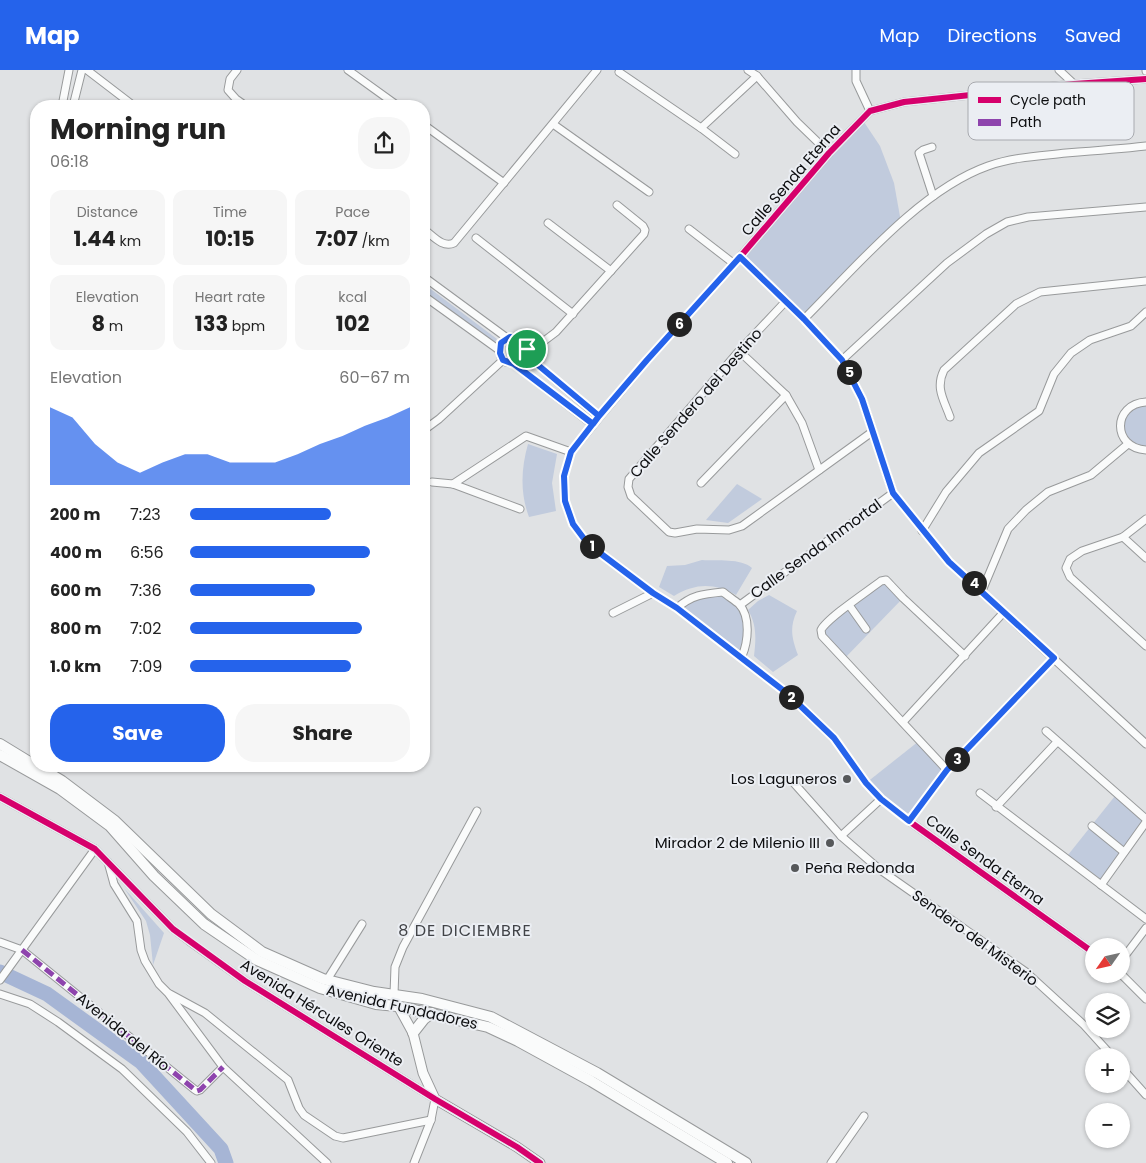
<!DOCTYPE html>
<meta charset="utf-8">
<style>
body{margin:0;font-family:Poppins,sans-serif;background:#f6f6f6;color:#222;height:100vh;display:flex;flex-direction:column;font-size:19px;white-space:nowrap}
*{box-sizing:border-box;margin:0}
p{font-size:16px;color:#767676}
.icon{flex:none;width:28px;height:28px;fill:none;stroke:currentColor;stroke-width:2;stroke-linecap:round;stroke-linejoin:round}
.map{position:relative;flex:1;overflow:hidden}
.side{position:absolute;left:30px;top:30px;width:400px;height:672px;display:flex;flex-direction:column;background:#fff;border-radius:20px;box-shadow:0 1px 4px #0004}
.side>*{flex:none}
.needle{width:32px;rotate:236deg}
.tools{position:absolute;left:1085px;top:868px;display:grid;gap:10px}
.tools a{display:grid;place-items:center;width:45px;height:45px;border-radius:50%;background:#fff;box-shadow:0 1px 4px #0004;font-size:25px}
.pin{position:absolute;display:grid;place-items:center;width:42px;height:42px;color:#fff;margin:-21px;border:2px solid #fff;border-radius:50%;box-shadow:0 1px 5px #0007}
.km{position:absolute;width:25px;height:25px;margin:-12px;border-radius:50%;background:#222;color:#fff;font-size:14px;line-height:25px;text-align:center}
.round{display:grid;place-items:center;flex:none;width:52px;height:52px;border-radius:20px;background:#f6f6f6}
.head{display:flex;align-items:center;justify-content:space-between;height:85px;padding:0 20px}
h1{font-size:28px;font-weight:700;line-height:38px}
.figures{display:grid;grid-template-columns:repeat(3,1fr);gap:8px;height:85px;padding:5px 20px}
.figures div{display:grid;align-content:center;border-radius:12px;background:#f6f6f6;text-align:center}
.figures b{font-size:21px;font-weight:700}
.figures small{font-size:14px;font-weight:400}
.figures p{font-size:14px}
.chart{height:140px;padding:10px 20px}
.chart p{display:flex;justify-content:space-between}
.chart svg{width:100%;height:90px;margin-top:5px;fill:#2563eb;opacity:.7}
.button{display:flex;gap:10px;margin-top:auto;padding:10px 20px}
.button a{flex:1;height:58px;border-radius:20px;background:#2563eb;color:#fff;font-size:20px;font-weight:700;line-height:58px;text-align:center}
.button a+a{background:#f6f6f6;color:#222}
ul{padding:0 20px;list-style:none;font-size:16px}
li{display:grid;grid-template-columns:80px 60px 1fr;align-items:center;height:38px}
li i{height:12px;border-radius:6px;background:#2563eb}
header{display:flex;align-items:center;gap:30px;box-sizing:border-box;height:70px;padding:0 25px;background:#2563eb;color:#fff}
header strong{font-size:24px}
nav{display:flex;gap:28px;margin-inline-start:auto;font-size:18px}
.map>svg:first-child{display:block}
.green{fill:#c1cbdd}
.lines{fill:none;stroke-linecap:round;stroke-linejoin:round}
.river{stroke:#a6b5d5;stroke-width:15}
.minor-casing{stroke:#989a9b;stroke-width:9}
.tertiary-casing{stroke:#989a9b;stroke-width:11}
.secondary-casing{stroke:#989a9b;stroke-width:12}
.minor{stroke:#fafbfb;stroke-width:7}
.tertiary{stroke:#fafbfb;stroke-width:9}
.secondary{stroke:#fafbfb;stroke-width:10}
.quiet{stroke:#8e44ad;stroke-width:5;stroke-dasharray:10 5;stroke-linecap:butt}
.cycleway-casing{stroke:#ebeef3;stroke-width:9}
.cycleway{stroke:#d6006c;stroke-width:6}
.route-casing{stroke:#fff;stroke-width:10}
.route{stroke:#2563eb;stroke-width:6}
.poi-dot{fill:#56585a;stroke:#ebeef3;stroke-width:2}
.labels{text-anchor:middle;stroke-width:4;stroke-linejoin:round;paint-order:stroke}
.street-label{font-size:15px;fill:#0c0d0f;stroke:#ebeef3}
.poi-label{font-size:15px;fill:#0c0d0f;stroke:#ebeef3;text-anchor:end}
.neighbourhood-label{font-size:16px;letter-spacing:1px;fill:#424448;stroke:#ebeef3}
.key{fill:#ebeef3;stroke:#a8aaaf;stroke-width:1}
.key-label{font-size:14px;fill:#0c0d0f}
</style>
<header>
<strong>Map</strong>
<nav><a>Map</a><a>Directions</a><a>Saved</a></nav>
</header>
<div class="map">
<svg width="1146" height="1093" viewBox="0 0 1146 1093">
<rect width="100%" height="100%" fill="#e0e2e4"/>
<g class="green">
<path d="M862,49L880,76L894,113L901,152L804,249L740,187Z"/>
<path d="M424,214L497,269L494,274L424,221Z"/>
<path d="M1146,332V380L1128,374L1121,349L1125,342Z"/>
<path d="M528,374L557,384L552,413L556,441L529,447C520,423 521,399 528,374Z"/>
<path d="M737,414L762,429L728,453L706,450Z"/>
<path d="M702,490C717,491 741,488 752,498L736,525C714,513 696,513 674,526L659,517L667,496L685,495Z"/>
<path d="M883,510L903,528L844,589L822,566V557Z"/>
<path d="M723,522L740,535L748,555L742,586L677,538L687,529Z"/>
<path d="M769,525L797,541C789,558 792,569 798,585L773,602L754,586C756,569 757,555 748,540L758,531Z"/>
<path d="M919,671L947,700L909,751L866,713Z"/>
<path d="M1115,726L1144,752L1102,810L1068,785Z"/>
<path d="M124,818L164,863L153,895L150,865L146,851Z"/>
</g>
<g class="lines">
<path class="river" d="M0,902L47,924L141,992L221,1079L226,1093"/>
<defs>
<g id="minor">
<path d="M87,0L134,36"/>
<path d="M237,0L230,9L228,20L236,29L246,36"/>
<path d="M348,0L398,36"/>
<path d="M748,0L757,6L797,52L829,83"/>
<path d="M856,0V11L870,41"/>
<path d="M1059,0L1074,14"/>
<path d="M1146,0V1"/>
<path d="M619,2L701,58L735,84"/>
<path d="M62,36L69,0"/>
<path d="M73,36L82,0"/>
<path d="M553,54L649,122"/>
<path d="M424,55L504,113"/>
<path d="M701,58L757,6"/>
<path d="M932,77L923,80L919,83L933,126"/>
<path d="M548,153L611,201"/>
<path d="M689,159L733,193"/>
<path d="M425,160C434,167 443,178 454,173L597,0"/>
<path d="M476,168L573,244"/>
<path d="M740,187L804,249L842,290L862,329L893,423L949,492L1146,674"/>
<path d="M424,207L507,268"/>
<path d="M424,226L499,280L501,287L506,292L518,293C527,288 529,280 524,272L514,267L504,270L499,280"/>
<path d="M786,231L739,281L629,409L628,417L631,426L669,462L675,463L697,459L729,460L742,456L872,362"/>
<path d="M804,249C855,198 920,120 988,96C1013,87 1040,86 1066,83C1093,81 1119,79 1146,76"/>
<path d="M527,279L544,271L556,262L644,164L645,160L643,156L617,135"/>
<path d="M739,281L786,325L802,353L819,400"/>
<path d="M526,285L599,347"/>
<path d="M842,290L947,193L986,164L1007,152L1028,147L1146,137"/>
<path d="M514,294L593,355"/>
<path d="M1146,332C1112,334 1112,378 1146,380"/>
<path d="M950,347C944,330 935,318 944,300L1016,234L1040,222L1146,211"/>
<path d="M424,360L439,349L503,290"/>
<path d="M432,412L453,414L520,439"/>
<path d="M701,413L786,325"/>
<path d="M453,414L526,366L571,382"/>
<path d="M1146,449L1123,467L1082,481L1070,489L1066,498L1070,507L1146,576"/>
<path d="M922,461L946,422L979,383L1039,341L1054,304L1071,283L1090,270L1131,256L1146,242"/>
<path d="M1123,467L1146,488"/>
<path d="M982,521L1008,459L1026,440L1048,422L1091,405L1128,374"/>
<path d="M740,535L893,423"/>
<path d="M849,535L866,559"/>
<path d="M677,538C692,525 703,524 723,522C728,526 734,530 739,534C751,547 748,572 742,586"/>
<path d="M613,543L653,523"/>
<path d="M903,652L1004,542"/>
<path d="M1046,661L1146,749"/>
<path d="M947,700L822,566L821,560C827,548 868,521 881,511L886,510L903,528L965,586"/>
<path d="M792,711L841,766L879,799L1026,902L1084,955L1112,986"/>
<path d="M980,723L1146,849"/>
<path d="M0,727L95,779L173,859L189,871L245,911L435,1029L431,1050L414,1093"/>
<path d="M996,737L1057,672"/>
<path d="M909,751L947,700L1054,588"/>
<path d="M1092,756L1124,782"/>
<path d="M841,766L881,729"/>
<path d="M108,792L114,814L137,851L141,880L145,891L159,914L168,923L223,997L327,1093"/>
<path d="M1101,815L1146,752"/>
<path d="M0,872L22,880L194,1019L197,1021L200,1020L223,997"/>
<path d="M1094,883L909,751L881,729L866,713L834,668L788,624L677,538L653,523L588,474L573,454L565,431L564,406L571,382L647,290L740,187L829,83L870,41L904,32L1074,14L1146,9"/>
<path d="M1121,891L1146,858"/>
<path d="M1121,904L1146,929"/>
<path d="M0,910L95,779"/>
<path d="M327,910L362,854"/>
<path d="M0,924L30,934L58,952L122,999L187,1062L211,1093"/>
<path d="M170,924L205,943L288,1010L299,1038L304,1045L335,1066L343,1068L431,1050"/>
<path d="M394,924L395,897L403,877L477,741"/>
<path d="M1121,997L1146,1025"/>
<path d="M831,1093L864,1046"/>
</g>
<path id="tertiary" d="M396,932L413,963L423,1003L435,1029L517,1077L540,1093"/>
<g id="secondary">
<path d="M0,674L36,696"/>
<path d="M0,685L60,719L110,756L154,806L204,854L257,890L320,918L376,934L397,936L488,957L518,971L591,1011L727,1093"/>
<path d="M37,696L62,711L115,751L211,844L262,882L323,909L374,922L422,929L491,947L597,1003L746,1093"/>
<path d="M413,963L424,949L432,943"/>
</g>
</defs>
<use href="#minor" class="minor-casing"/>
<use href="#tertiary" class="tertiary-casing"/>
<use href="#secondary" class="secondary-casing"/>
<use href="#minor" class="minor"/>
<use href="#tertiary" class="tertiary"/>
<use href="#secondary" class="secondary"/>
<path class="quiet" d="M22,880L194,1019L197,1021L200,1020L223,997"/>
<defs>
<g id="cycleway">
<path d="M0,727L95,779L173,859L245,911L435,1029L517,1077L540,1093"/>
<path d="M1094,883L909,751L881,729L866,713L834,668L788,624L677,538L653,523L588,474L573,454L565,431L564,406L571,382L647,290L740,187L829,83L870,41L904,32L1074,14L1146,9"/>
</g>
</defs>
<use href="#cycleway" class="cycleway-casing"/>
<use href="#cycleway" class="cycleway"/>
</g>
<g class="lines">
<defs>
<path id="route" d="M527,279L526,285L599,346L571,382L564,406L565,431L573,454L588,474L653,523L677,538L788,624L834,668L866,713L881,729L909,751L947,700L1054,588L949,492L893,423L862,329L842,290L804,249L740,187L647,290L599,346L593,354L514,294L503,290L500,283L501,273L510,267L521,269L527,279"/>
</defs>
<use href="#route" class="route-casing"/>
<use href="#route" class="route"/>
</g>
<g class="poi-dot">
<circle cx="847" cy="709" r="5"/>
<circle cx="830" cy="773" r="5"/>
<circle cx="795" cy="798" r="5"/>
</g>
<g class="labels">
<g class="street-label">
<text transform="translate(791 110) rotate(-49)" y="5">Calle Senda Eterna</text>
<text transform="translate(696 333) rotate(-49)" y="5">Calle Sendero del Destino</text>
<text transform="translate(816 479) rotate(-36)" y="5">Calle Senda Inmortal</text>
<text transform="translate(985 790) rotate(36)" y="5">Calle Senda Eterna</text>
<text transform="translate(975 868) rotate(36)" y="5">Sendero del Misterio</text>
<text transform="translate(402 937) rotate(13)" y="5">Avenida Fundadores</text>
<text transform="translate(322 943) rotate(32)" y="5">Avenida Hércules Oriente</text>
<text transform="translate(123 962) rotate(39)" y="5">Avenida del Río</text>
</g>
<g class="poi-label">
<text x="837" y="714">Los Laguneros</text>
<text x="820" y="778">Mirador 2 de Milenio III</text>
<text x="805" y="803" text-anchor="start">Peña Redonda</text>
</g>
<g class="neighbourhood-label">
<text x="465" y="866">8 DE DICIEMBRE</text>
</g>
</g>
<rect x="968" y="12" width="166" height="58" rx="8" class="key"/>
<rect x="978" y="27" width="23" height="6" fill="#d6006c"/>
<rect x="978" y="49" width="23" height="7" fill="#8e44ad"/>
<g class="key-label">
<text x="1010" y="35">Cycle path</text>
<text x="1010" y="57">Path</text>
</g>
</svg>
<div class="tools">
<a><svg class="needle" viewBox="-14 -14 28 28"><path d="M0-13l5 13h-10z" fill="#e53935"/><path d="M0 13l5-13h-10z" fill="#767676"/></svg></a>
<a><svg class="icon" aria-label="layers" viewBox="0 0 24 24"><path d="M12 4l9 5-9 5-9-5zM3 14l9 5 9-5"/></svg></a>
<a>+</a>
<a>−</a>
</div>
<div class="pin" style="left:527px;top:279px;background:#1e9e55"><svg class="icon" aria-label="arrive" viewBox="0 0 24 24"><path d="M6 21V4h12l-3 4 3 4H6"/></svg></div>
<b class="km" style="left:592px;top:476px">1</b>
<b class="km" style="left:791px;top:627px">2</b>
<b class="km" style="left:957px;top:689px">3</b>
<b class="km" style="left:974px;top:513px">4</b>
<b class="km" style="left:849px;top:302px">5</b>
<b class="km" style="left:679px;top:254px">6</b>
<section class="side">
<div class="head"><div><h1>Morning run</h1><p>06:18</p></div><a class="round"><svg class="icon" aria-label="share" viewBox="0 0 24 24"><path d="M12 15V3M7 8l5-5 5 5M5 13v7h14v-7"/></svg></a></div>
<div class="figures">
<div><p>Distance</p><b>1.44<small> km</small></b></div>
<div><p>Time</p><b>10:15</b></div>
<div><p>Pace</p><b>7:07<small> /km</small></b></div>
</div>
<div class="figures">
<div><p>Elevation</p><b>8<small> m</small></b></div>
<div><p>Heart rate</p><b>133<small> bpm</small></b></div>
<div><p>kcal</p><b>102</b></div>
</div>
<div class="chart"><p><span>Elevation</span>60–67 m</p>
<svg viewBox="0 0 160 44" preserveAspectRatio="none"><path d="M0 44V6L10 11L20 24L30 33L40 38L50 33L60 29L70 29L80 33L90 33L100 33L110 29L120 24L130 20L140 15L150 11L160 6V44z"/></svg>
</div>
<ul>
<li><b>200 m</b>7:23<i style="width:64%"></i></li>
<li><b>400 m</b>6:56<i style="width:82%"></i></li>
<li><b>600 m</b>7:36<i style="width:57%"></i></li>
<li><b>800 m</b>7:02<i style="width:78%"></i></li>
<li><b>1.0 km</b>7:09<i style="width:73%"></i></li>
</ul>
<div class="button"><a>Save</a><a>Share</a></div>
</section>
</div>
